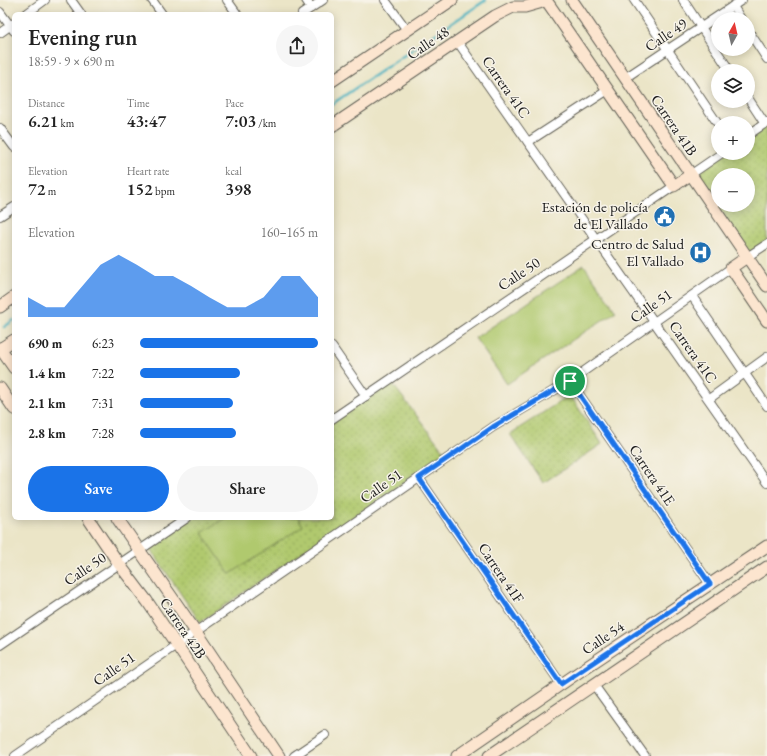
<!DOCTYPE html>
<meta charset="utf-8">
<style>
body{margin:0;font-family:"EB Garamond",serif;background:#f6f6f6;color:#222;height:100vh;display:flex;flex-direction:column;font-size:15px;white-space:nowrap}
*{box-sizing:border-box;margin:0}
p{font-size:13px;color:#767676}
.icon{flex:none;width:22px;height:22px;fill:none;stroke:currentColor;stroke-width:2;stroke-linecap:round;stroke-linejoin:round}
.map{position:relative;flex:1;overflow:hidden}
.sheet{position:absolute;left:12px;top:12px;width:322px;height:508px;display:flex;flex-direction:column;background:#fff;border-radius:6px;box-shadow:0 2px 10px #0003}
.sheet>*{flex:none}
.needle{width:26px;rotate:8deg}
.fabs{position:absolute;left:711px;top:12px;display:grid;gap:8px}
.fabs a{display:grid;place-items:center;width:44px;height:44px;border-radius:50%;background:#fff;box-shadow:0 2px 10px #0003;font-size:20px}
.pin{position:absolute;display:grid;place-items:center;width:34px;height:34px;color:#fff;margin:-17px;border:2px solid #fff;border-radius:50%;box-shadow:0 1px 4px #0007}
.round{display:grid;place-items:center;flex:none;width:42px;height:42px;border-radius:21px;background:#f6f6f6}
.headline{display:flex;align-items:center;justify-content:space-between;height:68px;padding:0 16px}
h1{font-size:22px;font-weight:600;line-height:30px}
.figures{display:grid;grid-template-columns:repeat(3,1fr);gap:6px;height:68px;padding:4px 16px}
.figures div{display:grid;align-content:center}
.figures b{font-size:17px;font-weight:600}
.figures small{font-size:11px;font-weight:400}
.figures p{font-size:11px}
.chart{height:112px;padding:8px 16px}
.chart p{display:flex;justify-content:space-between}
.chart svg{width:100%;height:72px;margin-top:4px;fill:#1a73e8;opacity:.7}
.primary-button{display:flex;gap:8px;margin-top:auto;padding:8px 16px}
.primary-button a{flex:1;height:46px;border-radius:24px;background:#1a73e8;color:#fff;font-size:16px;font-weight:600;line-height:46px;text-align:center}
.primary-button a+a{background:#f6f6f6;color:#222}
ul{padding:0 16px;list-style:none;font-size:13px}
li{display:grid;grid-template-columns:64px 48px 1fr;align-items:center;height:30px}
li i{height:10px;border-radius:5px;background:#1a73e8}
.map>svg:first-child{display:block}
.grass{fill:url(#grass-dots);stroke:#667245;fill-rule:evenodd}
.garden{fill:#b0c96e;stroke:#667245}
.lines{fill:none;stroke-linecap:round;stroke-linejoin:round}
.stream{stroke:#44b2c1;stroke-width:2.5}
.street-casing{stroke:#646258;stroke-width:10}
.secondary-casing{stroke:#646258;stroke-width:13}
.street{stroke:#fff;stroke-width:8}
.secondary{stroke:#fce5cf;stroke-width:11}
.route-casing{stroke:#fff;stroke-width:8}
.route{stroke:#1a73e8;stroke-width:5}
.labels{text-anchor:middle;stroke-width:3;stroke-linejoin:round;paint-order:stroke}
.street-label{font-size:15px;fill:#1c1c1c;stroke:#f7f3e8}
.poi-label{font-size:15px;fill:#1c1c1c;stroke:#f7f3e8;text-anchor:end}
</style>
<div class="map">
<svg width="767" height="756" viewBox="0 0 767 756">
<defs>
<pattern id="grass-dots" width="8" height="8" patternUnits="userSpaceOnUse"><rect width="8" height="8" fill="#b0c96e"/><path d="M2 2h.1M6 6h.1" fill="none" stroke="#97ac5f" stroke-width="1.8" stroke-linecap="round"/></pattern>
</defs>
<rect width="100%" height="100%" fill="#f7f3e8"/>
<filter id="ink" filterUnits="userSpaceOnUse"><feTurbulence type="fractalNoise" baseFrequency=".025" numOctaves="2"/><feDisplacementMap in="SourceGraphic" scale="8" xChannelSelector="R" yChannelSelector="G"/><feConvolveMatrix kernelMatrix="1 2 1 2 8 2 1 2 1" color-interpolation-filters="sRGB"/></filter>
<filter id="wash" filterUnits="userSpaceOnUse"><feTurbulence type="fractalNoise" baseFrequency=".012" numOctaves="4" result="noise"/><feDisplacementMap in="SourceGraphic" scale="16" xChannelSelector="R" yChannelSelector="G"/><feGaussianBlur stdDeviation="0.9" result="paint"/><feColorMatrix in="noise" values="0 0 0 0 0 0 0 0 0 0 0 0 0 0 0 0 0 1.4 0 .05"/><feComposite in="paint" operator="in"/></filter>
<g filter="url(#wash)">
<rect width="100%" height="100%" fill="#ebe5c7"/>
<g class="grass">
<path d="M767,122V244L747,257L690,175L722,153H748V135ZM718,175H748V205H718Z"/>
<path d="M391,382L446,454L200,622L149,547L192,518H332V422Z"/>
<path d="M570,395L602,444L543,483L510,434Z"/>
</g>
<g class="garden">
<path d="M584,265L616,311L507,384L475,338Z"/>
<path d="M225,518H298L303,526L230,574L202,533Z"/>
</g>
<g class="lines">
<g class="stream">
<path d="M332,104L486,0"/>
<path d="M4,327L14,320"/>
</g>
</g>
</g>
<g filter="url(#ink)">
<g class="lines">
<defs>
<g id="street">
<path d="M71,0L81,14"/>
<path d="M152,0L162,14"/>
<path d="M227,0L237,14"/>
<path d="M306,0L311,8"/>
<path d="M385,0L407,30"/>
<path d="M634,0L718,124"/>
<path d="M683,0L730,71"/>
<path d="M733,6L741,19"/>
<path d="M0,12L14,31"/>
<path d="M26,14L45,0"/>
<path d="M302,14L323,0"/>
<path d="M748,30L767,59"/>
<path d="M0,33L14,23"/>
<path d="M457,41L767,483"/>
<path d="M625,78L742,0"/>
<path d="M748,98L765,124"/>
<path d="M0,128L14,147"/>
<path d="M748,135L767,122"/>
<path d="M528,142L608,90"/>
<path d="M690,175L722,153"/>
<path d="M0,216L14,207"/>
<path d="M747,257L767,244"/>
<path d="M692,296L767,406"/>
<path d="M332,347L366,396"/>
<path d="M570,381L710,584"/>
<path d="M709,399L767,357"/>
<path d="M332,419L674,186"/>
<path d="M419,478L561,684"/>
<path d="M0,645L187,518"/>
<path d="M594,685L645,756"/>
<path d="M15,756L493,427L570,381L731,268"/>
<path d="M294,756L325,735"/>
</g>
<g id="secondary">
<path d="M546,0L674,186L690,175"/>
<path d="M572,0L767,286"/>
<path d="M332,81L452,0"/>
<path d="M332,126L495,16L513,7H525L539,3L546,0"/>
<path d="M747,257L731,268L767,321"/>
<path d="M0,307L14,297"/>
<path d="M0,348L14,368"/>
<path d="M0,349L14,340"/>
<path d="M0,388L14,409"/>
<path d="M88,518L119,564L147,601L251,756"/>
<path d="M117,518L196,632L279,756"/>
<path d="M457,756L582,670L767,546"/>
<path d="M489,756L767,567"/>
</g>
</defs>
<use href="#street" class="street-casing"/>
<use href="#secondary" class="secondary-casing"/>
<use href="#street" class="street"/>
<use href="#secondary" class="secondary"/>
</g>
</g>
<g class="lines" filter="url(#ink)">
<defs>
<path id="route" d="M570,381L710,584L561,684L419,478L493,427Z"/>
</defs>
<use href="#route" class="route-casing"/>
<use href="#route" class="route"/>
</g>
<defs>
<symbol id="civic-disc" viewBox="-11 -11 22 22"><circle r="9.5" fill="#1f6fb2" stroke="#f7f3e8"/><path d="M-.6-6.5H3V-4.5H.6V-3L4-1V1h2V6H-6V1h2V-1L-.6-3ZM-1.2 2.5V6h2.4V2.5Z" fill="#fff"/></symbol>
<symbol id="hospital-disc" viewBox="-11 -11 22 22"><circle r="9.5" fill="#1f6fb2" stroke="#f7f3e8"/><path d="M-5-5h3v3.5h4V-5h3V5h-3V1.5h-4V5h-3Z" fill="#fff"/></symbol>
</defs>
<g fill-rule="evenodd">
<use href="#civic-disc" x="652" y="204" width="25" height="25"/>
<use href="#hospital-disc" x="688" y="240" width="25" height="25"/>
</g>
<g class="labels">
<g class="street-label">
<text transform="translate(666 35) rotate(-34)" y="5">Calle 49</text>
<text transform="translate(428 43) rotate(-34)" y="5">Calle 48</text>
<text transform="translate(506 87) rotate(55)" y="5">Carrera 41C</text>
<text transform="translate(674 125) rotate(56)" y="5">Carrera 41B</text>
<text transform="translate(519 274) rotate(-34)" y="5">Calle 50</text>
<text transform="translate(651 306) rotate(-35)" y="5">Calle 51</text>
<text transform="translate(693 352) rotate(55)" y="5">Carrera 41C</text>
<text transform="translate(652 475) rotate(56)" y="5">Carrera 41E</text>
<text transform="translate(381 486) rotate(-35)" y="5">Calle 51</text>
<text transform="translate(85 569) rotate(-34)" y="5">Calle 50</text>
<text transform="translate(501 573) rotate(56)" y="5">Carrera 41F</text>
<text transform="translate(183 628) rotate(56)" y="5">Carrera 42B</text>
<text transform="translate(603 638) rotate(-34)" y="5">Calle 54</text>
<text transform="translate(114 669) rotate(-35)" y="5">Calle 51</text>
</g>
<g class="poi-label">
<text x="648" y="212">Estación de policía<tspan x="648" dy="17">de El Vallado</tspan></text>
<text x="684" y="249">Centro de Salud<tspan x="684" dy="17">El Vallado</tspan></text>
</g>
</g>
</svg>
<div class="fabs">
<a><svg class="needle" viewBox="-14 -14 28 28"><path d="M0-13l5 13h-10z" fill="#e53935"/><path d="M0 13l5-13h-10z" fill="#767676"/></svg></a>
<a><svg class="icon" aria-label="layers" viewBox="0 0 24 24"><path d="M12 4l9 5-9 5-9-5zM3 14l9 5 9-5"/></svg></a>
<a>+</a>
<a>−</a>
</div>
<div class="pin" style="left:570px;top:381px;background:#1e9e55"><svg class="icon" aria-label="arrive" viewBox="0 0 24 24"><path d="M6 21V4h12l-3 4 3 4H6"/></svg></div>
<section class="sheet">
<div class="headline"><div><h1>Evening run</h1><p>18:59 · 9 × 690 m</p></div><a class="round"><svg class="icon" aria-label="share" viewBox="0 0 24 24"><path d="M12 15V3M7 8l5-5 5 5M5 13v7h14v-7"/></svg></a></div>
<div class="figures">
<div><p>Distance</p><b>6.21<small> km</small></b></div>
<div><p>Time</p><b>43:47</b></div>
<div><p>Pace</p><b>7:03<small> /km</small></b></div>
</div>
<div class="figures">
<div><p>Elevation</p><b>72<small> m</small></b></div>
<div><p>Heart rate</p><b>152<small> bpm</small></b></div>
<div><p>kcal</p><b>398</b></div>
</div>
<div class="chart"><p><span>Elevation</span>160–165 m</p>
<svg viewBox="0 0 160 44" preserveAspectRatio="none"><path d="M0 44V32L10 38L20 38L30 25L40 12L50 6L60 12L70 19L80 19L90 25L100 32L110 38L120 38L130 32L140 19L150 19L160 32V44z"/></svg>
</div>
<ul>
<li><b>690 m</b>6:23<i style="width:100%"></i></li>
<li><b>1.4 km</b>7:22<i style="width:56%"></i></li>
<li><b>2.1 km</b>7:31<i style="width:52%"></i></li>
<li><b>2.8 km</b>7:28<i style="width:54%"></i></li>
</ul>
<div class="primary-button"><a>Save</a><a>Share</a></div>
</section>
</div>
